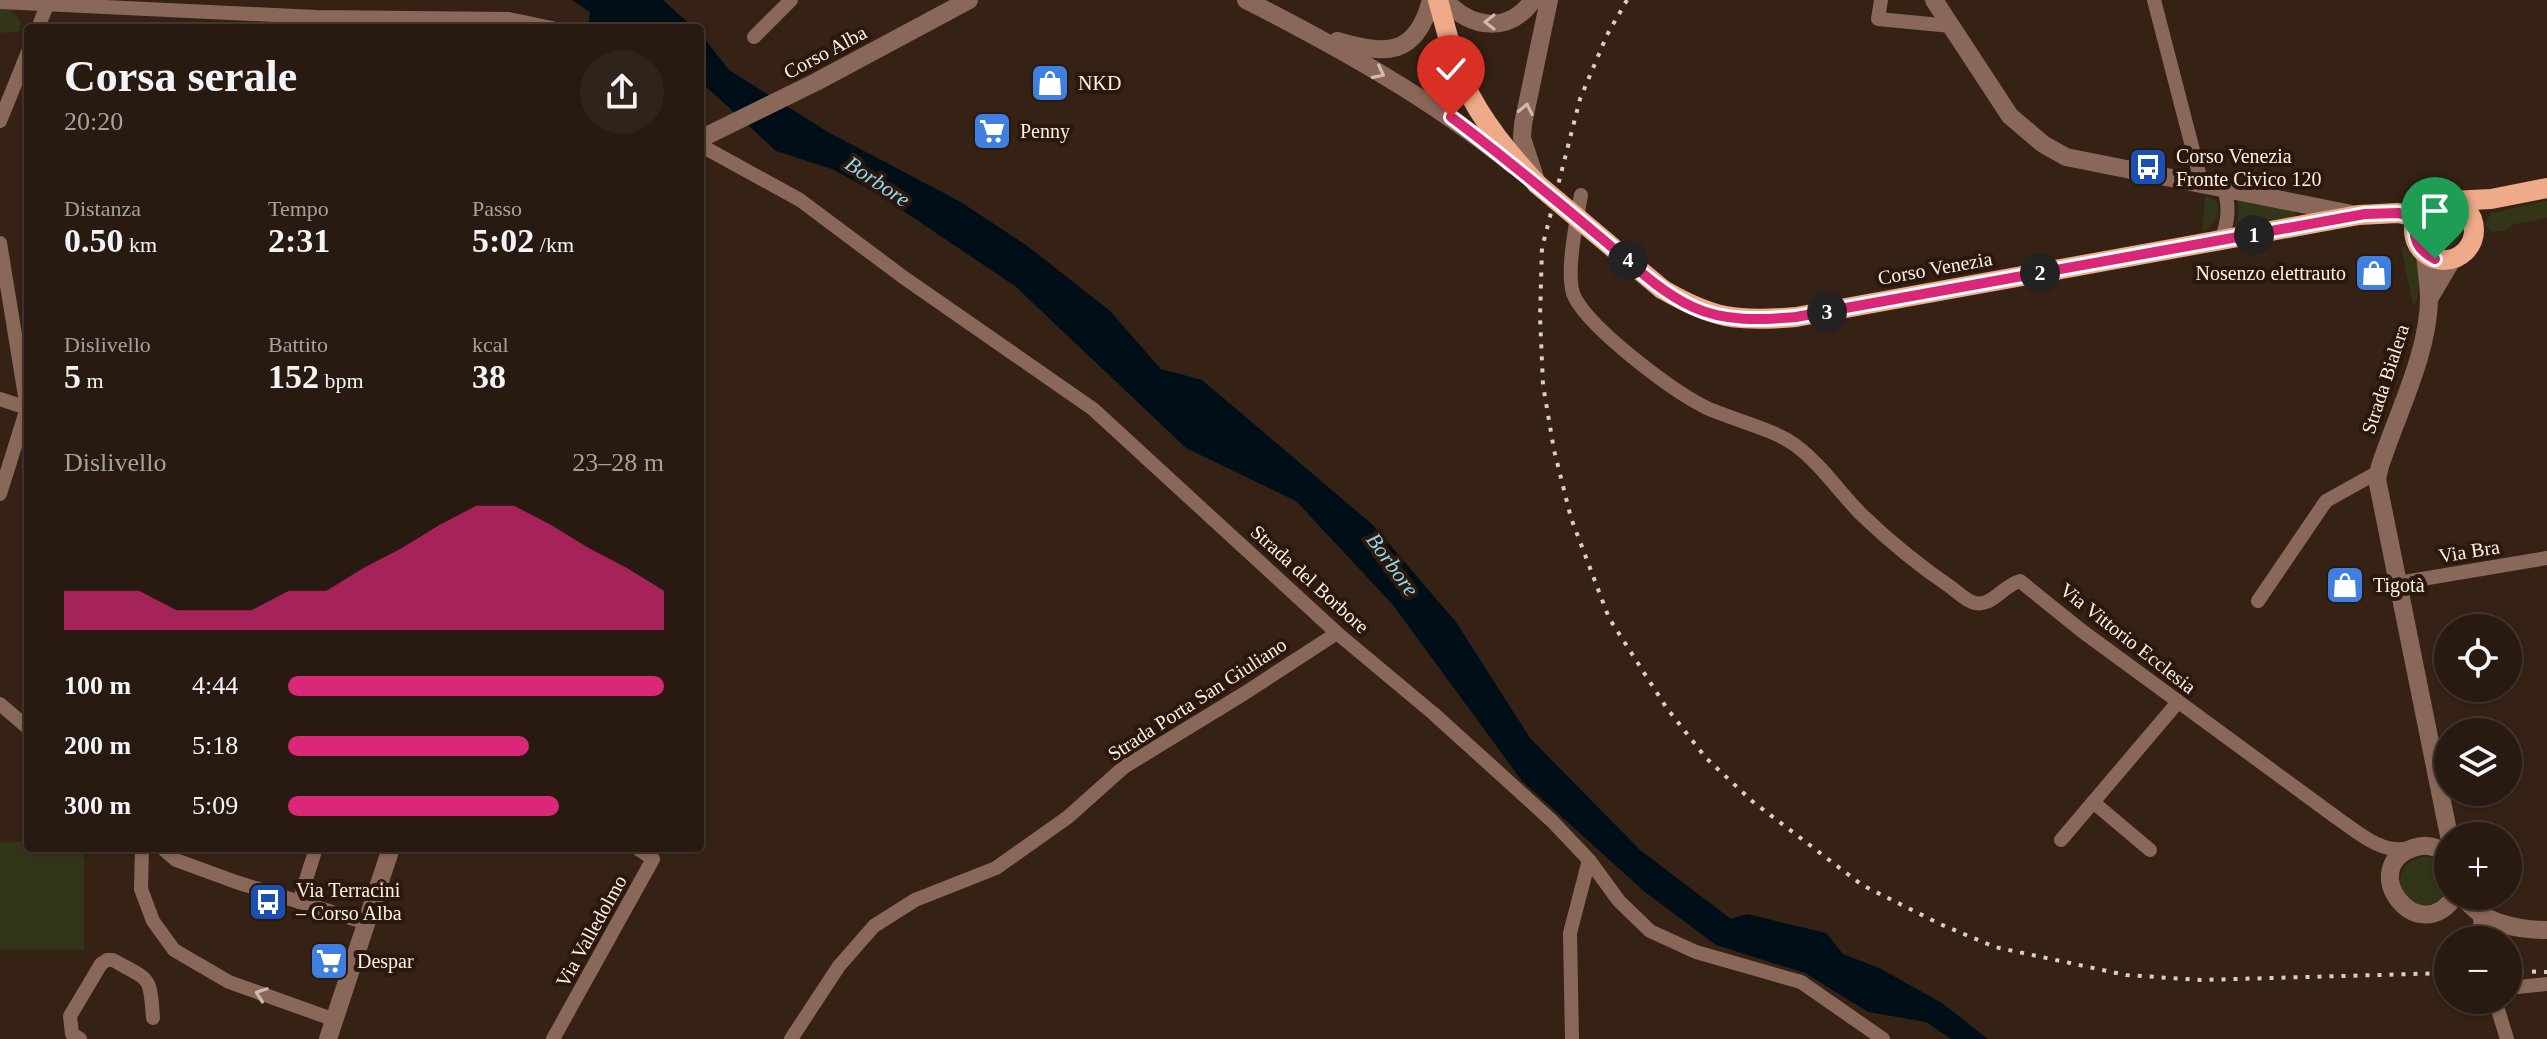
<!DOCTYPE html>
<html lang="it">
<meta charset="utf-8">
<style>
body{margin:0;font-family:"Times New Roman",serif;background:#302319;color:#f1f3f6;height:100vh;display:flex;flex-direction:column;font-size:30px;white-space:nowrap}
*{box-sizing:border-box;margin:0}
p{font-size:26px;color:#a5a19f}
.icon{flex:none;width:44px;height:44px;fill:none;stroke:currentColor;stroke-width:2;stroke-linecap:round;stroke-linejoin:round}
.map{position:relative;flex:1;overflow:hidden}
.details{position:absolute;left:24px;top:24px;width:680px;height:828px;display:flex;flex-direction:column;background:#281a10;border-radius:8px;box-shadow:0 2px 6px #0004,0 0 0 2px #443830}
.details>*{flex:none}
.buttons{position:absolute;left:2434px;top:614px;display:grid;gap:16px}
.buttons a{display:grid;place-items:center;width:88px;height:88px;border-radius:50%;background:#281a10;box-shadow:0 2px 6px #0004,0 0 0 2px #443830;font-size:40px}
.pin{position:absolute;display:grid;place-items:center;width:68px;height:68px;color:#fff;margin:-82px -34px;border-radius:50% 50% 50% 0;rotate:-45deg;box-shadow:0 0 8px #0007}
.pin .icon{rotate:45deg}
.km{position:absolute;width:40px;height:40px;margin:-20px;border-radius:50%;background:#222;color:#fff;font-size:22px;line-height:40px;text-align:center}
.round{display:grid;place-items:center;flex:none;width:84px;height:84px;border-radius:42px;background:#302319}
.head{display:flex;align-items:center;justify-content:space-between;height:136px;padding:0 40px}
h1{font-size:44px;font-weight:800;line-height:60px}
.figures{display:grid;grid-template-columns:repeat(3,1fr);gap:12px;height:136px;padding:8px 40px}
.figures div{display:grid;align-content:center}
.figures b{font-size:34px;font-weight:800}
.figures small{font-size:22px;font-weight:400}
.figures p{font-size:22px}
.chart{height:224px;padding:16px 40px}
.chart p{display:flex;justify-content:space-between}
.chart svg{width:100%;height:144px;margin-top:8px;fill:#db2777;opacity:.7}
ul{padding:0 40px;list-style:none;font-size:26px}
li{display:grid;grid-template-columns:128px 96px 1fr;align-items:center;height:60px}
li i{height:20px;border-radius:10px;background:#db2777}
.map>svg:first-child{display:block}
.green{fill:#333518}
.water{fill:#000f17}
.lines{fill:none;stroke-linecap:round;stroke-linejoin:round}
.minor{stroke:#8a6859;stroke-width:14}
.tertiary{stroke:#8a6859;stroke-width:18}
.primary{stroke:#efaa8a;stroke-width:20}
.rail{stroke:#dccec5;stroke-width:4;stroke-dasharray:4 8;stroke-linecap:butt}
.primary-bridge{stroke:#efaa8a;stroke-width:20}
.oneway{stroke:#d0baaf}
.route-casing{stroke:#fff;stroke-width:16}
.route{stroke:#db2777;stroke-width:10}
.labels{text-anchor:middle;stroke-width:8;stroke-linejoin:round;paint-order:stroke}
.street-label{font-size:20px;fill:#fef0e8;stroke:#2b180c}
.poi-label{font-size:20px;fill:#fef0e8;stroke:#2b180c;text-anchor:start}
.water-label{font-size:22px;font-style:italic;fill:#92d6f4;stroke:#2b180c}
</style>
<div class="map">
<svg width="2547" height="1039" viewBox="0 0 2547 1039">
<rect width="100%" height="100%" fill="#352215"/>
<g class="green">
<path d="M0,7C12,8 17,14 21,24L19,31L0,33Z"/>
<path d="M2205,195L2217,202C2220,217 2216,224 2202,232Z"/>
<path d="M2237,199L2293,210L2296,214L2294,217L2235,228L2239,214Z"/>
<path d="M2547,201V218L2514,224L2505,231H2491L2485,225L2491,213Z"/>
<circle cx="2444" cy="231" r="17"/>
<path d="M2401,247H2405C2423,262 2420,280 2417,301L2413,305Z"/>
<path d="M0,842H28V848H84V949H0Z"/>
<circle cx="2424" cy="881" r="24"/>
</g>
<g class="water">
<path d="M572,0H663L694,28H588L590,12Z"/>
<path d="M700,33L729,70L828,132L959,201L1026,245L1109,310L1161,369L1202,380L1373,525L1456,622L1530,738L1640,850L1731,919L1747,914L1826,933L1843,954L1879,968L1942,1003L1988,1039H1951L1926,1022L1868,1012L1805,973L1716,945L1646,893L1522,781L1393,605L1296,501L1186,448L1015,286L878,194L832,169L776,151L700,81Z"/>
</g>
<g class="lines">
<g class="minor">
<path d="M1881,0L1878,19L1951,26"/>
<path d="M2154,0L2202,185"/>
<path d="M0,2L316,17L509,19L552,28"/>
<path d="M38,28L47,5"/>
<path d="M754,37L791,0"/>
<path d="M0,121L28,52"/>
<path d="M700,145L800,200L903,277L1093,409L1337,633L1434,714L1552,821L1589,860L1619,901L1650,931L1696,952L1801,982L1883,1039"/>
<path d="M1581,195C1577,219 1564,278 1575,298C1592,330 1671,390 1705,407C1730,419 1774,429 1795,445C1821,464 1839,492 1862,515C1889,541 1921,567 1952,588C1958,593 1965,599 1972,602C1990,610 2003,585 2020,581L2082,631L2337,818C2359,833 2382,855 2410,848"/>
<path d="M2221,241C2228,222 2230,207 2224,189"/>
<path d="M0,243L27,408L0,494"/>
<path d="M0,399L27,408"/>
<path d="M2398,583L2547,558"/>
<path d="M2258,601L2326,501L2378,472"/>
<path d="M0,704L28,728"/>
<path d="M2093,802L2150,850"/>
<path d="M2061,840L2178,702"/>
<path d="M142,848L141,889L153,921L174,950L229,982L335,1020"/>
<path d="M162,848L176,860L236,882L367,923"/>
<path d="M299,902L316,848"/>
<path d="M2480,912L2481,940"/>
<path d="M2508,988L2547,984"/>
<path d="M2495,1000L2507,1039"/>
<path d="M80,1039L72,1034L70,1016L101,964L107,960H113C150,981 150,974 153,1018"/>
<path d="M553,1039L653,859L637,848"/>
<path d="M791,1039L839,966L874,926L915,900L996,868L1068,817L1124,767L1245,693L1337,633"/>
<path d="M1572,1039L1570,933L1589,860"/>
</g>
<g class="tertiary">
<path d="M1246,0C1340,48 1430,98 1513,165"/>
<path d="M1445,0C1471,29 1509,34 1533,0"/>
<path d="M1934,0L2010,116L2043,144L2066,157L2357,215"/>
<path d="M1337,41C1386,55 1416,57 1431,0"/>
<path d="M700,139L816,82L969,0"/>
<path d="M1536,181L1522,138L1523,124L1549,0"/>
<path d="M2425,254C2426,268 2429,283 2429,298C2429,352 2397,414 2380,466L2377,479L2449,836"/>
<path d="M2429,299L2452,260"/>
<path d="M2448,855C2438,847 2426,843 2413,848C2356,868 2418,951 2455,896"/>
<path d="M2463,896C2481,923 2517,930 2547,930"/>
<path d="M328,1039L391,848"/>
</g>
<g class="primary">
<path d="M1438,0C1446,28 1452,57 1464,83C1482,122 1509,153 1537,184"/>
<circle cx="2444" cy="230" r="30"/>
<path d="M2451,201L2491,199L2547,188"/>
<path d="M1662,289C1713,319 1737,322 1796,317L2359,215L2398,213L2417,217"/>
</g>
<g class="rail">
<path d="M1627,0L1607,35L1580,99L1542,248L1540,317L1543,385L1554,450L1571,518L1609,618L1666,707L1706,758L1752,801L1862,885L1940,924L1995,947L2126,975L2200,980L2448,973"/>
<path d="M2508,971L2547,972"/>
</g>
<path class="primary-bridge" d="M1537,184L1662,289"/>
</g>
<defs><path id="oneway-chevron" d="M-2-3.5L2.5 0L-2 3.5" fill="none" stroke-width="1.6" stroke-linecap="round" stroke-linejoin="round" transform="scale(2)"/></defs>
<g class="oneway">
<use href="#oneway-chevron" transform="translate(1490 22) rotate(-180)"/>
<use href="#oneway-chevron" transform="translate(1379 73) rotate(27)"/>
<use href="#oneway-chevron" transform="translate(1526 109) rotate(-78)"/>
<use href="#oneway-chevron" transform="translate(261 994) rotate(-160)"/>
</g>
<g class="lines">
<defs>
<path id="route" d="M1451,117C1502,155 1551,196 1600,237C1629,261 1658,291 1693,307C1725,322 1761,320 1796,317L2365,214L2398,213L2417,217C2411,236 2417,250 2435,259"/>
</defs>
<use href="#route" class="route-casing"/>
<use href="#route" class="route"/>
</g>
<defs>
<symbol id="shop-square" viewBox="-11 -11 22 22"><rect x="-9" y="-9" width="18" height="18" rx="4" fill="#3f7fe0" stroke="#2b180c"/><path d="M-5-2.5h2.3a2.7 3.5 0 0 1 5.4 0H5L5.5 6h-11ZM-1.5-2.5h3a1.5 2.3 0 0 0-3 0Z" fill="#fff"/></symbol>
<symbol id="supermarket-square" viewBox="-11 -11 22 22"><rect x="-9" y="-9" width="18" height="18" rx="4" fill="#3f7fe0" stroke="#2b180c"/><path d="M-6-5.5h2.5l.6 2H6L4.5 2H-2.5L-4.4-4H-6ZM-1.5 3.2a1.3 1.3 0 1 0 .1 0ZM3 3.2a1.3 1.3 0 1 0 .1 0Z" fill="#fff"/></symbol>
<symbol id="bus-square" viewBox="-11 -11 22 22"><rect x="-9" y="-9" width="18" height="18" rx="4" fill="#1a4fb4" stroke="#2b180c"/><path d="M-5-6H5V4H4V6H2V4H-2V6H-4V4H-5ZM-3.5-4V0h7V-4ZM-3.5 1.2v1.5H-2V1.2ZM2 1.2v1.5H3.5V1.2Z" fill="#fff"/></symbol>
</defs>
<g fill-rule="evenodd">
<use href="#shop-square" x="1028" y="61" width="44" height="44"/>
<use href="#supermarket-square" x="970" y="109" width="44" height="44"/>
<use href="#bus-square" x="2126" y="145" width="44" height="44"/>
<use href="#shop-square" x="2352" y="251" width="44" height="44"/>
<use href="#shop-square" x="2323" y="563" width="44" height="44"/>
<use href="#bus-square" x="246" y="880" width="44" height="44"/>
<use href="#supermarket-square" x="307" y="939" width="44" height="44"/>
</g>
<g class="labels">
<g class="street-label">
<text transform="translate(825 52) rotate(-28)" y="7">Corso Alba</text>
<text transform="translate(1935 268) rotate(-10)" y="7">Corso Venezia</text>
<text transform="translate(2385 379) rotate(-72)" y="7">Strada Bialera</text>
<text transform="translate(2469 551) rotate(-9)" y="7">Via Bra</text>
<text transform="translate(1310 579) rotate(42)" y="7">Strada del Borbore</text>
<text transform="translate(2128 638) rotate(38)" y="7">Via Vittorio Ecclesia</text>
<text transform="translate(1197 699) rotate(-33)" y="7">Strada Porta San Giuliano</text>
<text transform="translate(591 931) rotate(-61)" y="7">Via Valledolmo</text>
</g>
<g class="poi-label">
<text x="1078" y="90">NKD</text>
<text x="1020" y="138">Penny</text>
<text x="2176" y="163">Corso Venezia<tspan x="2176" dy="23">Fronte Civico 120</tspan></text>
<text x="2346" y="280" text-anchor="end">Nosenzo elettrauto</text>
<text x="2373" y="592">Tigotà</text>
<text x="296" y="897">Via Terracini<tspan x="296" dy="23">– Corso Alba</tspan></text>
<text x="357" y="968">Despar</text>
</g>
<g class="water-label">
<text transform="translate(878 181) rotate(34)" y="8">Borbore</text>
<text transform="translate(1393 564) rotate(54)" y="8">Borbore</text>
</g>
</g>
</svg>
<div class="buttons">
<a><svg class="icon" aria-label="locate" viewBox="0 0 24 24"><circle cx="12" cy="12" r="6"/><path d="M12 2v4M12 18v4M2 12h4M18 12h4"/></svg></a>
<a><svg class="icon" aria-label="layers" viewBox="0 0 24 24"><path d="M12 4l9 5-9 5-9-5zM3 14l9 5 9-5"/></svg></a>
<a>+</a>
<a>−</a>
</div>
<div class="pin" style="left:2435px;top:259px;background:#1e9e55"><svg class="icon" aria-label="arrive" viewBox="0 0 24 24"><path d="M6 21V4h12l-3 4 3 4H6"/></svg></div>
<div class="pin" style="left:1451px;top:117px;background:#d93025"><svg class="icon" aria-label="check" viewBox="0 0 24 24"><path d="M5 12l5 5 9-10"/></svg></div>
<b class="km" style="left:2254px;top:235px">1</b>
<b class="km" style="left:2040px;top:273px">2</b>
<b class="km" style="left:1827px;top:312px">3</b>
<b class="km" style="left:1628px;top:260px">4</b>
<section class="details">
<div class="head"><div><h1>Corsa serale</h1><p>20:20</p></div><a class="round"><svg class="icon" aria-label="share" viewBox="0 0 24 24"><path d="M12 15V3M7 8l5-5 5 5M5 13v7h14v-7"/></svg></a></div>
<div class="figures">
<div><p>Distanza</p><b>0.50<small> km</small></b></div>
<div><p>Tempo</p><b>2:31</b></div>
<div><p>Passo</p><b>5:02<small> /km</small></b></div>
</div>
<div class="figures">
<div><p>Dislivello</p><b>5<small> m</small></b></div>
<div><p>Battito</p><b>152<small> bpm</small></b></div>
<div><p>kcal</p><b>38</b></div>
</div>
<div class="chart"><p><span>Dislivello</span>23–28 m</p>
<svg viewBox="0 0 160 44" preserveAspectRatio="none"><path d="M0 44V32L10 32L20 32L30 38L40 38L50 38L60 32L70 32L80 25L90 19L100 12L110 6L120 6L130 12L140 19L150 25L160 32V44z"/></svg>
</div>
<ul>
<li><b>100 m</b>4:44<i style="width:100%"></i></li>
<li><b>200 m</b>5:18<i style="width:64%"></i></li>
<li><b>300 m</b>5:09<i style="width:72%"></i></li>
</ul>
</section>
</div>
